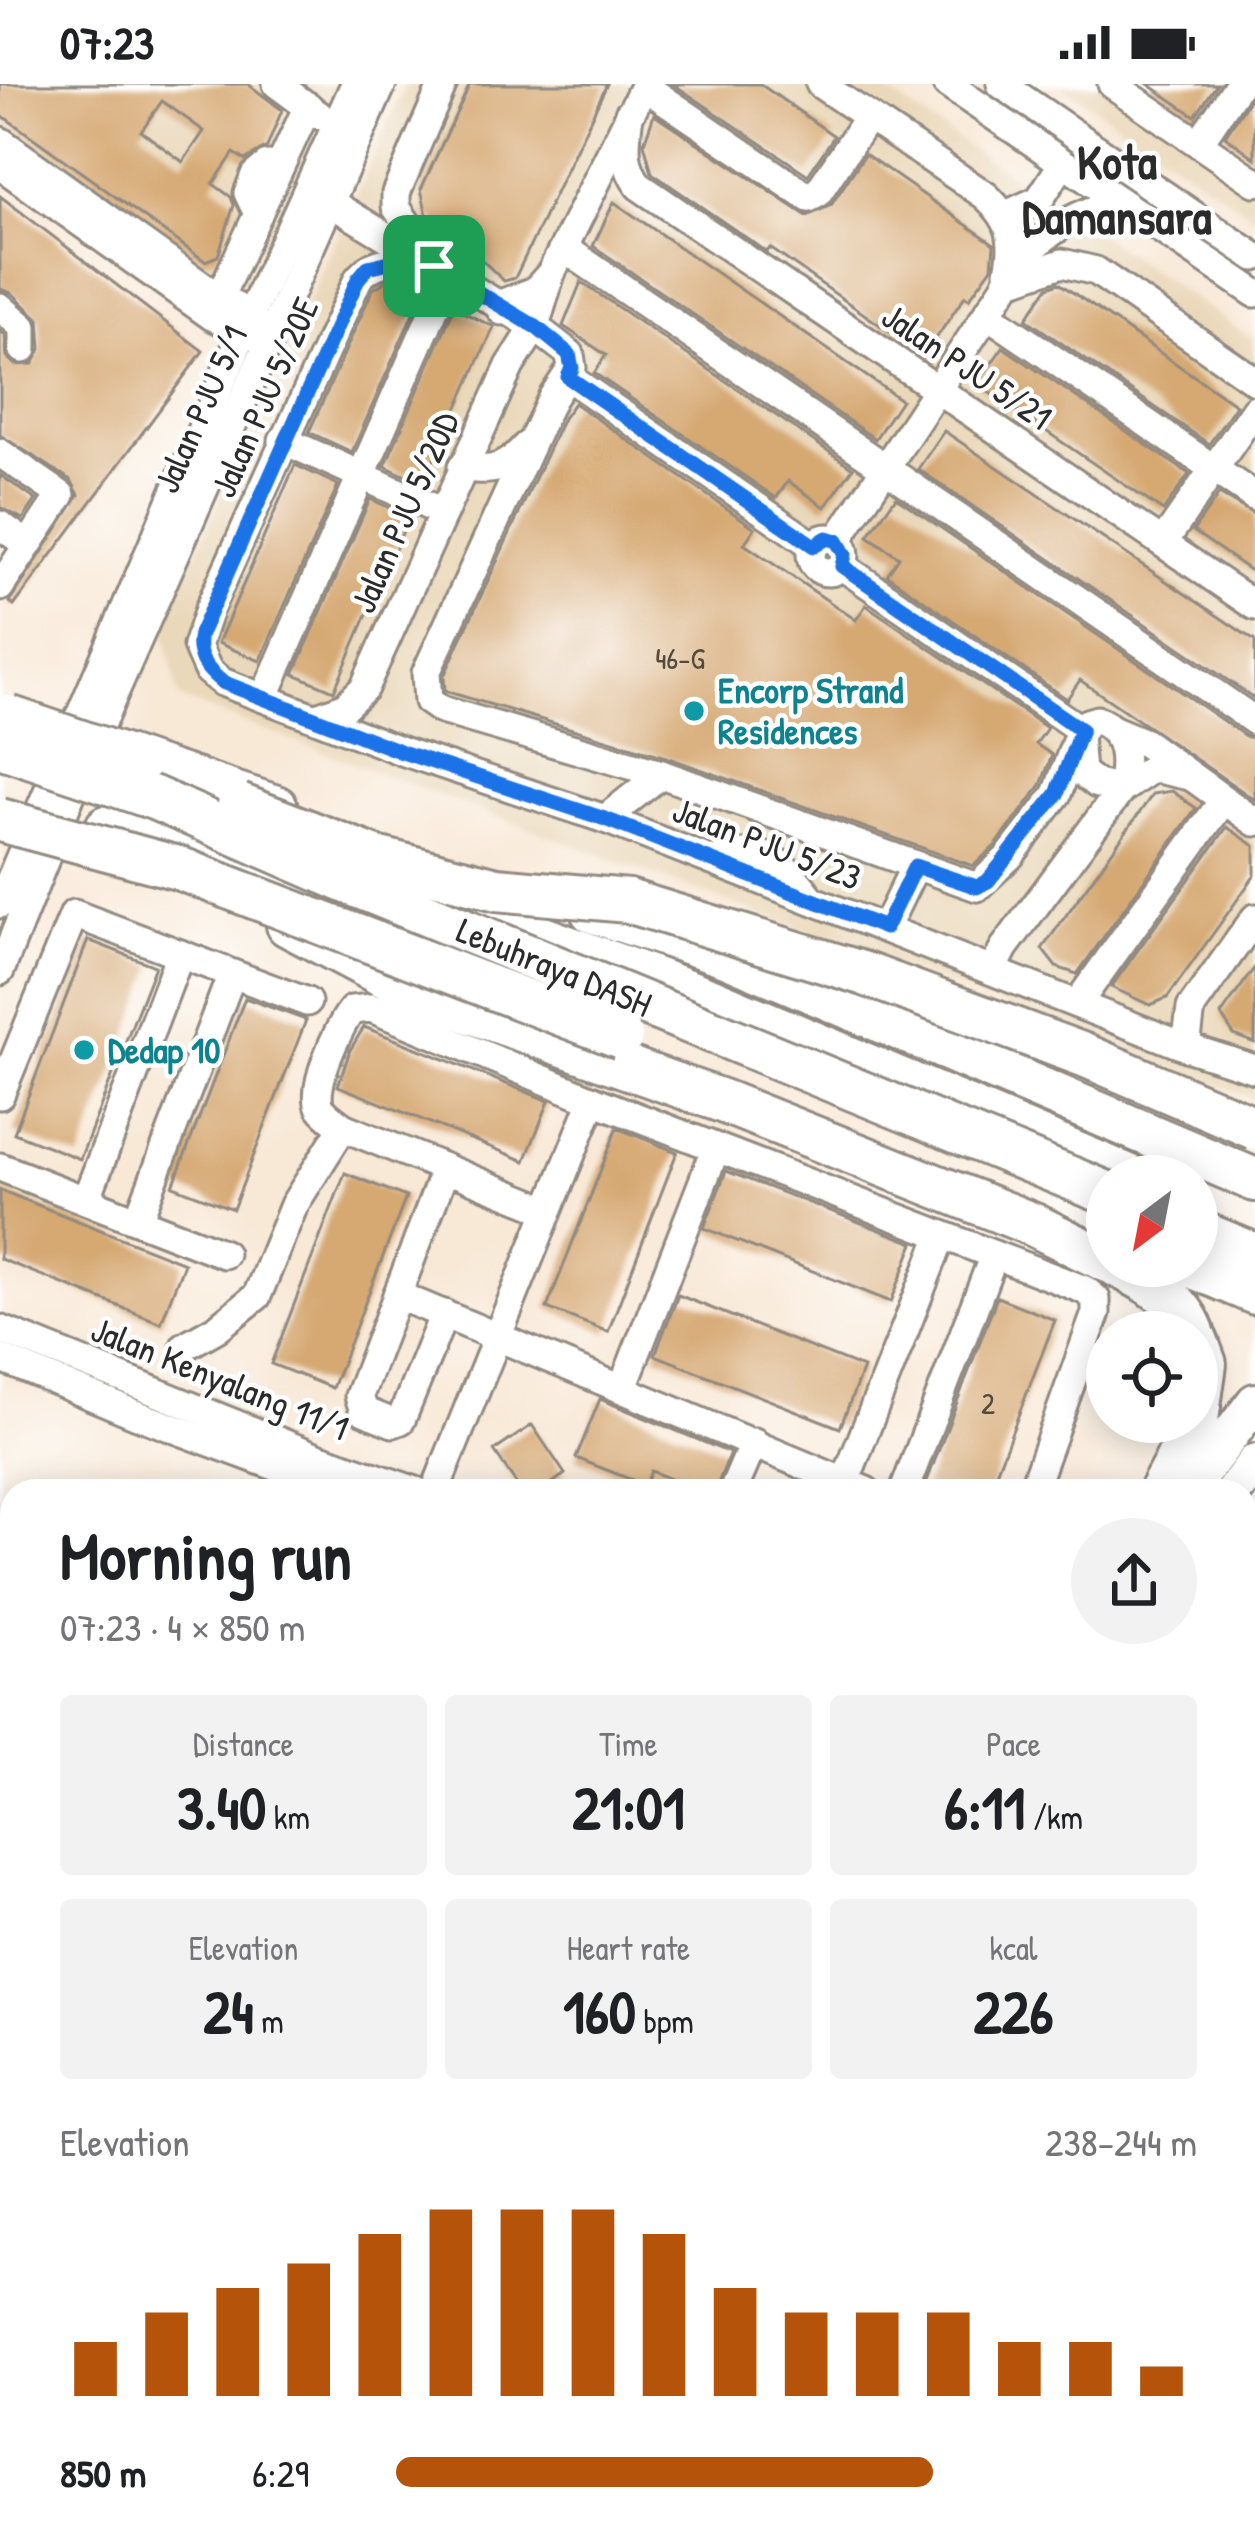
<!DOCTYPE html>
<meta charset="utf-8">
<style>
body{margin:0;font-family:"Patrick Hand",sans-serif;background:#f2f2f2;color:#202124;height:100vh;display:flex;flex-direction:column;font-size:45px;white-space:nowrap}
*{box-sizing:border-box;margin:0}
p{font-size:39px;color:#757577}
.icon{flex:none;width:66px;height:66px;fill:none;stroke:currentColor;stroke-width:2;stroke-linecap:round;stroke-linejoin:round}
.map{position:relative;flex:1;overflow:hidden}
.side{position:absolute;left:0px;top:1395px;width:1257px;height:1065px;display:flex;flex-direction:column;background:#fff;border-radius:36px 36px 0 0;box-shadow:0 6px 30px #0003}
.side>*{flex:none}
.needle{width:78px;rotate:212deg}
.controls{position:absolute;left:1086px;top:1071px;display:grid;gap:24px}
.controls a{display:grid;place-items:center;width:132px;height:132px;border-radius:50%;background:#fff;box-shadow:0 6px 30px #0003;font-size:60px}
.pin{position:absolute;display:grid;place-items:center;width:102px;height:102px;color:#fff;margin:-51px;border-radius:24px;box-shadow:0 6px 18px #0006}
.round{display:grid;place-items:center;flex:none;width:126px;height:126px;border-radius:63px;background:#f2f2f2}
.overview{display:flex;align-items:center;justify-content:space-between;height:204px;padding:0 60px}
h1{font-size:66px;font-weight:700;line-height:90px}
.metrics{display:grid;grid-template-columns:repeat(3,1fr);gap:18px;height:204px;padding:12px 60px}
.metrics div{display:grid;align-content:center;border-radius:12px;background:#f2f2f2;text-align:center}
.metrics b{font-size:60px;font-weight:700}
.metrics small{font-size:33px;font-weight:400}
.metrics p{font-size:33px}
.chart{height:336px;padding:24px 60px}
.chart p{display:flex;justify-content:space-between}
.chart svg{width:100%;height:216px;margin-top:12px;stroke:#b45309;stroke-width:6}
ul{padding:0 60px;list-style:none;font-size:39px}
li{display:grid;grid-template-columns:192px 144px 1fr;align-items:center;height:90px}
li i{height:30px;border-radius:15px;background:#b45309}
.status{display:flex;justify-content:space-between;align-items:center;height:84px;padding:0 60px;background:#fff;direction:ltr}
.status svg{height:33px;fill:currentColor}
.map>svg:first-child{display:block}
.built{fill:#ead8ba}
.building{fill:#d6a973;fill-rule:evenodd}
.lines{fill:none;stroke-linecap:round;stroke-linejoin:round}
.minor-casing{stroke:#928a80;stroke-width:33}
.major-casing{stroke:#928a80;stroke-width:42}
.highway-casing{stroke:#928a80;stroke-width:48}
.path{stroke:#928a80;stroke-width:3;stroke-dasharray:3 9;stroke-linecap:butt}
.minor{stroke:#fff;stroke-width:27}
.major{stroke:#fff;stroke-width:36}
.highway{stroke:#fff;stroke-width:42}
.highway-bridge-casing{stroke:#928a80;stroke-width:48;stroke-linecap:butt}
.highway-bridge{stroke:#fff;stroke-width:42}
.route-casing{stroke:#fff;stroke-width:24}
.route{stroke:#1a73e8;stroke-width:15}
.culture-dot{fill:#0f9aa8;stroke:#fff;stroke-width:4.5}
.labels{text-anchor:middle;stroke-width:9;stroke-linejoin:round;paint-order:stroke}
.number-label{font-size:30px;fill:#564a3d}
.street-label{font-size:36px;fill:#2b2b2b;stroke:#fff}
.culture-label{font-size:36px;font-weight:bold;fill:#0d838f;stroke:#fff;text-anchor:start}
.district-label{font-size:48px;font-weight:bold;fill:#2b2b2b;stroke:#fff}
</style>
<div class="status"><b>07:23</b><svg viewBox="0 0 49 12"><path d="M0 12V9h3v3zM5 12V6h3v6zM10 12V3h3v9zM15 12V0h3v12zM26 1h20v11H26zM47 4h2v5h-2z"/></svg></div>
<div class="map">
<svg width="1255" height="2458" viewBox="0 0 1255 2458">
<rect width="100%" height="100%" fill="#fff"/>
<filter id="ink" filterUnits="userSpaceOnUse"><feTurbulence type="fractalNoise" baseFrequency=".00833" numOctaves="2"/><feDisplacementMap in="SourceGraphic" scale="24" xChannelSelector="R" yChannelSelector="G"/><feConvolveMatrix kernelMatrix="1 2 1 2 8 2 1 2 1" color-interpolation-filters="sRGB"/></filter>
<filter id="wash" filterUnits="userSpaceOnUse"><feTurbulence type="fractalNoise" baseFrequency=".004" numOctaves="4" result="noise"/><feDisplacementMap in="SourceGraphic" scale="48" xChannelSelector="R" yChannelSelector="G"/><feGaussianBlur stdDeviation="2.7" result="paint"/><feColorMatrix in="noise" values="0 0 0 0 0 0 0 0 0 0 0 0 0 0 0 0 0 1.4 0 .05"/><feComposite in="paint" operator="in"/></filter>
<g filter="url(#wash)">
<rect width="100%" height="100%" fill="#f8e8d6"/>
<g class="built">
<path d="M0,0H340L233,217L0,48Z"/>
<path d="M406,0H876L1255,256V1015L179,614L163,540Z"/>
<path d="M1060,0H1255V133Z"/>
<path d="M0,1655L12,1663V1937L0,1929Z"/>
</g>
<g id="blocks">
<g class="building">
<path d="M0,0H248L282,26L267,63L245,76L234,69L213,100L231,113L234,121L218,172L205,177L0,30ZM162,17L204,47L183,78L141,47Z"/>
<path d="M470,0H607L515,194L504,197L458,153L427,131L421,105Z"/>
<path d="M673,0H760L834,52L808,91Z"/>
<path d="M1148,0H1217L1195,32Z"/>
<path d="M1255,7V74L1225,52Z"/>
<path d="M654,30L807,132L831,121L865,70L994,160L992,183L969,215L965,212L924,272L770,164L767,168L652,89L644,59Z"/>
<path d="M0,112L203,267L14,522L10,518L79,411L71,396L0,351V247L5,251L7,273L15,281L33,280L41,265L39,235L12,209L0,205Z"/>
<path d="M614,118L901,316L875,355L593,162Z"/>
<path d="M388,196L421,211L352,368L309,348L373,205Z"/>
<path d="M581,198L853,384L825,423L788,397L776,414L594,289L606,271L563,242Z"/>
<path d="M1059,199L1236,321L1209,360L1026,235L1048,203Z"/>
<path d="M454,224L494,243L423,400L385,382Z"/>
<path d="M1003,263L1189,390L1163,427L977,300Z"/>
<path d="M574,319L755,444L744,460L806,502L856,536L866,521L1047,644L1036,660L1052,671L1041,701L997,760L973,782L666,673L445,607L444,592L563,334Z"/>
<path d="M944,347L1255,557V615L918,385Z"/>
<path d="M295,381L338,401L260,577L218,559Z"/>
<path d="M0,391L36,416L23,435L0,423Z"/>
<path d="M1219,410L1255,431V490L1193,447Z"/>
<path d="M896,413L1245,652L1255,655V716L1080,596L1067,615L887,491L899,473L868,452Z"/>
<path d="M370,415L409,433L334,607L294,590Z"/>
<path d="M1172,707L1196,724L1077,890L1056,883L1042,865L1153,710Z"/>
<path d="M1227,743L1255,762V791L1167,914L1150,921L1111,903Z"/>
<path d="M88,856L155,882L80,1075L14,1049Z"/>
<path d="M1255,883V959L1234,951L1221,931Z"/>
<path d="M245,914L306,936L233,1125L173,1102Z"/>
<path d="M364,943L549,1017L525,1077L338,1002L350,966Z"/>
<path d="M617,1044L677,1068L608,1248L547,1224Z"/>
<path d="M726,1087L914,1159L891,1218L704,1144Z"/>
<path d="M345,1089L406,1113L332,1304L271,1280Z"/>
<path d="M0,1106L184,1179L161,1239L0,1175Z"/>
<path d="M678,1211L863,1284L840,1344L655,1271Z"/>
<path d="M997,1213L1055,1236L989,1407H929L924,1405Z"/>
<path d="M600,1315L730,1369L715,1407H700L651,1387L645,1401L576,1374Z"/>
<path d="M532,1341L565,1390L541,1407H521L494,1367Z"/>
</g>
</g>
</g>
<g filter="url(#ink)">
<use href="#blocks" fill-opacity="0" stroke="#928a80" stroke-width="3"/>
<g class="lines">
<defs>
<g id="minor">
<path d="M277,0L319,31"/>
<path d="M820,0L986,112C1012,137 1016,154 1009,188"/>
<path d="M947,0L1255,209"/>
<path d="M1001,0L1255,173"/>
<path d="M1112,0L1255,98"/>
<path d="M644,2L809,114L817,110L868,33"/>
<path d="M629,29C626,57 621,78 639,102L1255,522"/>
<path d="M0,57L219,214L253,232"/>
<path d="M1199,59L1239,0"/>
<path d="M0,81L212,232L259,254"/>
<path d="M308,105L535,243L570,270L572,284L552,314L426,589L428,617L441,626L661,690L977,803L1010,772L1057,710L1076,657"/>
<path d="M258,130L248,109L255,91L267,81L280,82"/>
<path d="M1006,131L1039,116L1063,79"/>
<path d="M564,164L1255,637"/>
<path d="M430,174L396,123V109L443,0"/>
<path d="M434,182C404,178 378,170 358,195L209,525L197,562L208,587L222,598L402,667L605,735L1186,963L1255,985"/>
<path d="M1007,198L1062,179L1096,187L1255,297"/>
<path d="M219,214L308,22"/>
<path d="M0,223L23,243V265"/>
<path d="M502,227L498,221L535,207L551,189L645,0"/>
<path d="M987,230L1255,413"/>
<path d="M568,293L814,462"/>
<path d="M283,356L442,428"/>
<path d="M0,369L61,411L0,503"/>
<path d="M462,383C493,389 505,385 526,362"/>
<path d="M0,441L28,461"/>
<circle cx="828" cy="471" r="17"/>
<path d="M837,457L1026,171C1054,141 1081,129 1119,117"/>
<path d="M1163,459L1255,325"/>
<path d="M842,482L1081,646"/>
<path d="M264,614L449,191"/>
<path d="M317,633L344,623L364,604L510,282L535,243L551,189"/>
<path d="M1097,636C1128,648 1126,679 1121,706L1097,700L1081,688L1078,651L1087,639Z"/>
<path d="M1114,646L1145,659L1255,738"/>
<path d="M605,735L661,690"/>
<path d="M714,777C762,759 780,774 810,813"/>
<path d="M0,820L243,248L355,0"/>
<path d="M885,844L915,782"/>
<path d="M993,886L1004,864L1121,706L1153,684L1189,692"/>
<path d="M0,887L84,678L382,0"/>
<path d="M1077,920L1223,717"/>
<path d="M1186,963L1191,924L1255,834"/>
<path d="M0,1011L74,830L307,918"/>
<path d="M0,1083L224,1170"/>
<path d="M86,1116L180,870"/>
<path d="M548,1126L343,1043C337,1038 326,1031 321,1024C309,1006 339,941 352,926L371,924L593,1016L1085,1206L1096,1215V1229L1032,1407"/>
<path d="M138,1136L232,890"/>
<path d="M397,1211L866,1407"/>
<path d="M444,1230L401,1336L393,1339L364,1327L359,1312L445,1085"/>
<path d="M0,1245L315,1372L416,1407"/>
<path d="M185,1262L217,1244L257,1212L294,1121L343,1043"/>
<path d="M0,1274L135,1330L342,1407"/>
<path d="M623,1303L716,1064"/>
<path d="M845,1398L942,1151"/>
<path d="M435,1407L593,1016"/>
<path d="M733,1407L754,1358"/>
<path d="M904,1407L994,1171"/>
<path d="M1245,1526L1255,1513"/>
<path d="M1245,1670L1255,1656"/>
<path d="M0,1675L12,1682"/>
<path d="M1245,1812L1255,1798"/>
<path d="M1245,1832L1255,1839"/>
<path d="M0,1941L12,1949"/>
<path d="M1245,1993L1255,1977"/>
<path d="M0,2088L12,2069"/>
<path d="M1245,2201L1255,2200"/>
<path d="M0,2301L12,2308"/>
<path d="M1245,2311L1255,2232"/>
<path d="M218,2448L234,2458"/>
<path d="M543,2448L559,2458"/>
<path d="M1053,2448L1055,2458"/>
<path d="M1245,2448L1246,2458"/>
<path d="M332,2458L339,2448"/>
</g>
<g id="major">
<path d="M1188,1407L1255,1318"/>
<path d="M1234,1407L1255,1379"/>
<path d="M759,2448L761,2458"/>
<path d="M807,2448L808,2458"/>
</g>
<g id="highway">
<path d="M140,678L276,723"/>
<path d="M107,743L393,835"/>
<path d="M456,822L712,916L1129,1092"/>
<path d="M592,827L726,871L1255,1096"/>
<path d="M288,841L417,909L722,1017L1034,1141L1107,1177"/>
<path d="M1197,1147L1255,1171"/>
<path d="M1118,1182C1148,1197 1181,1215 1193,1248"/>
<path d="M1191,1182L1255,1209"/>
<path d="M1197,1258L1205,1280L1197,1336"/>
<path d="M1160,1407L1197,1338"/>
</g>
</defs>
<use href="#minor" class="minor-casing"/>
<use href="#major" class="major-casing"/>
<use href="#highway" class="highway-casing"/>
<path class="path" d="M481,1407V1405"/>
<use href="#minor" class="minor"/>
<use href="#major" class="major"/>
<use href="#highway" class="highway"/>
<defs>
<g id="highway-bridge">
<path d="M8,633L140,678"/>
<path id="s1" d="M0,662L154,714L340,795L1107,1109"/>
<path d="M239,721L376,774L497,805L628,817L865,890L1084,971L1255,1044"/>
<path d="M0,736L178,784L621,953"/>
</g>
</defs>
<use href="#highway-bridge" class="highway-bridge-casing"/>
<use href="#highway-bridge" class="highway-bridge"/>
</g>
</g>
<g class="lines" filter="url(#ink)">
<defs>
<path id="route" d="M394,177L434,182L536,243L569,270L572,284L568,293L814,462L827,454L837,457L845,471L842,482L1081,646L1057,710L988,797L977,803L915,782L885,844L605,735L402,668L222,598C205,584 195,572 200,550L358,195L368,183Z"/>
</defs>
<use href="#route" class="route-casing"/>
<use href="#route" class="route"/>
</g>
<g class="culture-dot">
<circle cx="694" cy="627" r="12"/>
<circle cx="84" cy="966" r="12"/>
</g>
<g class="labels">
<g class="number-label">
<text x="680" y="585">46-G</text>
<text x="988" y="1330">2</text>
</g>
<g class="street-label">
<text transform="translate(967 282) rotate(34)" y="13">Jalan PJU 5/21</text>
<text transform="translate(264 313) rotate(-66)" y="13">Jalan PJU 5/20E</text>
<text transform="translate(200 325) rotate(-66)" y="13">Jalan PJU 5/1</text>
<text transform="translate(404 428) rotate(-66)" y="13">Jalan PJU 5/20D</text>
<text transform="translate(767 759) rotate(21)" y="13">Jalan PJU 5/23</text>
<text dy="13" stroke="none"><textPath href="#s1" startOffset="597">Lebuhraya DASH</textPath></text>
<text transform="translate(220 1294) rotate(22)" y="13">Jalan Kenyalang 11/1</text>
</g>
<g class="culture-label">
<text x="718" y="619">Encorp Strand<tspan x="718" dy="41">Residences</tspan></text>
<text x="108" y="979">Dedap 10</text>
</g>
<g class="district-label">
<text x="1117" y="95">Kota<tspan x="1117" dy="55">Damansara</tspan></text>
</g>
</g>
</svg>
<div class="controls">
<a><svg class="needle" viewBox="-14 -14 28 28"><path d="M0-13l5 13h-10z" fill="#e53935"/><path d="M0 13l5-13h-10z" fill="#757577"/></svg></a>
<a><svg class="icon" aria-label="locate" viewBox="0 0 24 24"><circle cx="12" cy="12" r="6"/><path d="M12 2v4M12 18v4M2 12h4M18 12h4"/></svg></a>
</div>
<div class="pin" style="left:434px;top:182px;background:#1e9e55"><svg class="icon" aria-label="arrive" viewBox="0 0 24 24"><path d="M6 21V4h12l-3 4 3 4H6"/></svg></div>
<section class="side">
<div class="overview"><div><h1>Morning run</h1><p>07:23 · 4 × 850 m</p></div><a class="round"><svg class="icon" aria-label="share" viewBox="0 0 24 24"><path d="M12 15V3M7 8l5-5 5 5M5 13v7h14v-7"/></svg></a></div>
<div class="metrics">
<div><p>Distance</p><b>3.40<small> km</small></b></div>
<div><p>Time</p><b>21:01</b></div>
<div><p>Pace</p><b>6:11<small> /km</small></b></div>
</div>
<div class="metrics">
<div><p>Elevation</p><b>24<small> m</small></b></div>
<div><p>Heart rate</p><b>160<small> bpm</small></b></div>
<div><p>kcal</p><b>226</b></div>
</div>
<div class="chart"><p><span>Elevation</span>238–244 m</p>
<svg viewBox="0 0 160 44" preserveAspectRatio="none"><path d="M5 44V33M15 44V27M25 44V22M35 44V17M45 44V11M55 44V6M65 44V6M75 44V6M85 44V11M95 44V22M105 44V27M115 44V27M125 44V27M135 44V33M145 44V33M155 44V38"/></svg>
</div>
<ul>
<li><b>850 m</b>6:29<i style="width:67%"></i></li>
</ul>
</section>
</div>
